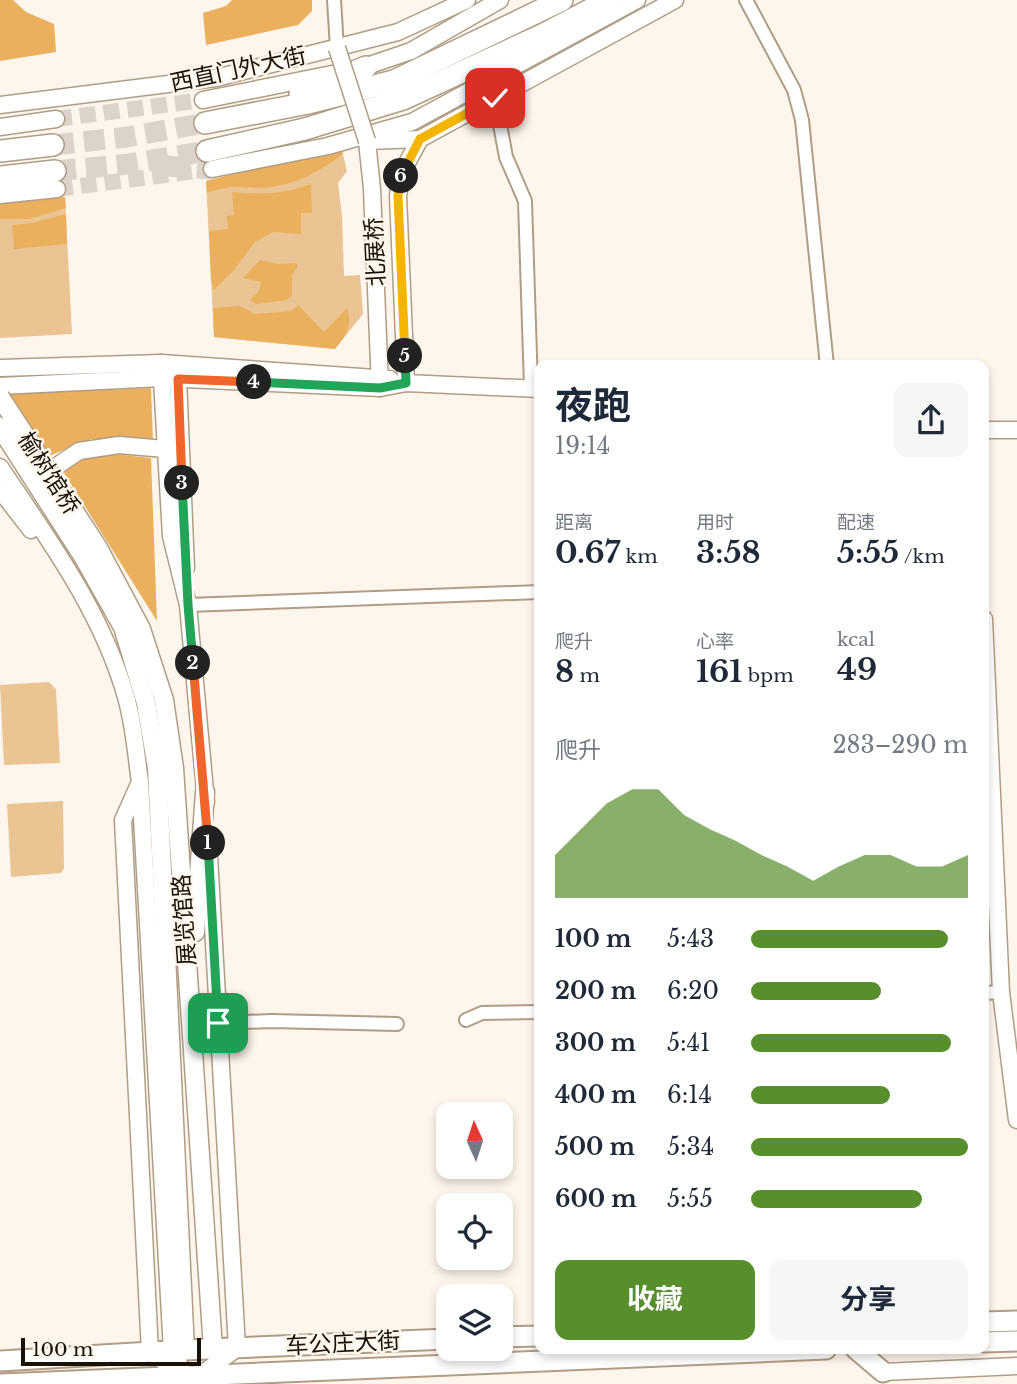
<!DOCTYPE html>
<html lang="zh">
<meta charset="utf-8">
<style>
body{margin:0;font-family:"Libre Baskerville","Noto Sans SC",serif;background:#f6f6f7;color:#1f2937;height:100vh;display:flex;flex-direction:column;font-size:26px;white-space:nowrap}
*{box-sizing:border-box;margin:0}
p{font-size:23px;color:#747a83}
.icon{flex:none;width:38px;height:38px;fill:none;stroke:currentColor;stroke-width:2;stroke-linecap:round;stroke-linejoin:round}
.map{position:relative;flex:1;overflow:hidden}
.sheet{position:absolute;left:534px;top:360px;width:455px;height:994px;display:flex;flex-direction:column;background:#fff;border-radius:14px;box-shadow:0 4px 10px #0003}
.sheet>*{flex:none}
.needle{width:46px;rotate:357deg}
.controls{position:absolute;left:436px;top:1102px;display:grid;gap:14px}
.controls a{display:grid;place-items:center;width:77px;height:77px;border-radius:14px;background:#fff;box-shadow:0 4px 10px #0003;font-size:35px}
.scale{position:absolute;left:21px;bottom:18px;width:180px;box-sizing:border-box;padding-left:7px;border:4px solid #181209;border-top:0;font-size:19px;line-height:24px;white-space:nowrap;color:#181209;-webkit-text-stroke:5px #fef6ec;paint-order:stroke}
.pin{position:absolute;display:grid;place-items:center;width:60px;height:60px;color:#fff;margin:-30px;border-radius:14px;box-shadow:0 4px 10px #0006}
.km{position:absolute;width:35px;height:35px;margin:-18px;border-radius:50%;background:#222;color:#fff;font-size:19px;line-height:35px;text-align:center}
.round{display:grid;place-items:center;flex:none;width:74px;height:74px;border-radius:14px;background:#f6f6f7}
.headline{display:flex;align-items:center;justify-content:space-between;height:119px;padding:0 21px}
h1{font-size:38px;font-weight:700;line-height:52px}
.figures{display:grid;grid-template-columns:repeat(3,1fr);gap:10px;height:119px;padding:7px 21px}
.figures div{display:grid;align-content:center}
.figures b{font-size:30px;font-weight:700}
.figures small{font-size:19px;font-weight:400}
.figures p{font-size:19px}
.chart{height:196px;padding:14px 21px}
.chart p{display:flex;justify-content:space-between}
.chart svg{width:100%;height:126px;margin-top:7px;fill:#578f2c;opacity:.7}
.button{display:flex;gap:14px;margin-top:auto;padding:14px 21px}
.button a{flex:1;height:80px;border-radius:14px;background:#578f2c;color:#fff;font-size:28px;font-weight:700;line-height:80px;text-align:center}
.button a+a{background:#f6f6f7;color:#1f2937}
ul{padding:0 21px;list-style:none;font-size:23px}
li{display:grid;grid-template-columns:112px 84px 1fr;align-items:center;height:52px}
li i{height:18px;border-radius:9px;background:#578f2c}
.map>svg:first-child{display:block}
.green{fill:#eac492}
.forest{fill:#ebb05d}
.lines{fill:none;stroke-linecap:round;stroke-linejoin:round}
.tertiary-tunnel{stroke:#dcd4ca;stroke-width:16;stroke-dasharray:16 8;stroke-linecap:butt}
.trunk-tunnel{stroke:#dcd4ca;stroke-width:21;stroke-dasharray:21 10;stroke-linecap:butt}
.minor-casing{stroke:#af9d86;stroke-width:16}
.tertiary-casing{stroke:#af9d86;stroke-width:19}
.secondary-casing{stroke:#af9d86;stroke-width:21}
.primary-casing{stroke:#af9d86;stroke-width:23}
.trunk-casing{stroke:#af9d86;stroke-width:24}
.minor{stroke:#fff;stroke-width:12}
.tertiary{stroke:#fff;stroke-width:16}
.secondary{stroke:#fff;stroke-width:18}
.primary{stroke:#fff;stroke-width:19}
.trunk{stroke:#fff;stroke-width:21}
.tertiary-bridge-casing{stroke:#af9d86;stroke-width:19;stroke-linecap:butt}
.secondary-bridge-casing{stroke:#af9d86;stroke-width:21;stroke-linecap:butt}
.tertiary-bridge{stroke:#fff;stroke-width:16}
.secondary-bridge{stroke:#fff;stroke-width:18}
.split-1-casing{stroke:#fff;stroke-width:14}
.split-2-casing{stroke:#fff;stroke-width:14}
.split-3-casing{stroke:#fff;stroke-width:14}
.split-4-casing{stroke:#fff;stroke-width:14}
.split-5-casing{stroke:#fff;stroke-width:14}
.split-6-casing{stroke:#fff;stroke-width:14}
.split-7-casing{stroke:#fff;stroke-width:14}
.split-1{stroke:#22a559;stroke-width:9}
.split-2{stroke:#f0652b;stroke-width:9}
.split-3{stroke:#22a559;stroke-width:9}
.split-4{stroke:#f0652b;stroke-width:9}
.split-5{stroke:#22a559;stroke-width:9}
.split-6{stroke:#f5b400;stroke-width:9}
.split-7{stroke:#f5b400;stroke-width:9}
.labels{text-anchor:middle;stroke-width:5;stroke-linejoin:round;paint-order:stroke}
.street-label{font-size:23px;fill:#181209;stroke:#fef6ec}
</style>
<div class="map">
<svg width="1017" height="1384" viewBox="0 0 1017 1384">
<rect width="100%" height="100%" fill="#fef6ec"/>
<g class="green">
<path d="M341,147L347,171L338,183L342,216L344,276L360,275L363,314L335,349L214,337L206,181Z"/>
<path d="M65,197L72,334L0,338V203Z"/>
<path d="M49,682L56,689L60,763L4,765L0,685Z"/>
<path d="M63,801L64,868L61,873L11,877L7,804Z"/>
</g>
<g class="forest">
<path d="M0,0H13L26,12L54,24L56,52L0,61Z"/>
<path d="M232,0H312V11L298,25L206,45L203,13L226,6Z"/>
<path d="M341,147L343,154C316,174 290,188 256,188C232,187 231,185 207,193L206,181Z"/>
<path d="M311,184L312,213H301V234L273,232L255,242L234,270L214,290L211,280L209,231L228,229L227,216L234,215L232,192C261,195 284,194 311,184Z"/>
<path d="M65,197L66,208L30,219H0V203Z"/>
<path d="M66,214L67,244L14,249L12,225L32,223Z"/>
<path d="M260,260L277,264L296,263L298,266L292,275V295L287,300L256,304L250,300L259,291L261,282L243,278Z"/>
<path d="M298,305L324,332L347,308C352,327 347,334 335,349L214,337L213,308L240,306L255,314L291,311Z"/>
<path d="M151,388L153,441L91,439L49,456L8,394Z"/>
<path d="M115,454L151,458L157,621L64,473L78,460Z"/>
</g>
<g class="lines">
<g class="tertiary-tunnel">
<path d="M56,119L203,100"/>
<path d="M57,189L212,169"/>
</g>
<g class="trunk-tunnel">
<path d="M53,145L127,137L205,123"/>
<path d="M166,166L212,169"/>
<path d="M55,171L129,164L207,151"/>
</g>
<defs>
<g id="minor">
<path d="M334,0L337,48"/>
<path d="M746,0L794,90L802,120L827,366"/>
<path d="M495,98L506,157L525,201L531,387"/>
<path d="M188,605L539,592"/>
<path d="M984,993L1001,992"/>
<path d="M466,1020L482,1013L539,1012"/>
<path d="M218,1023L271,1021L397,1024"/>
</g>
<g id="tertiary">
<path d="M358,69L411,51L500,0"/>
<path d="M203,100L332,74"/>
<path d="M0,105L216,78L398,32L467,0"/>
<path d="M0,127L56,119"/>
<path d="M212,169L328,146L412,122L637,0"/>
<path d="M0,195L57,189"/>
<path d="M161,363L171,536L188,605L206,802"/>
<path d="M0,368L161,363L390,379"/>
<path d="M178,379L186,568"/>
<path d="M406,383L398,196L402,172L420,139"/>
<path d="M0,386L162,378L380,388L406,383L539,389"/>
<path d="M380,388L372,189L367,141L420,139L675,0"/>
<path d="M984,430H1017"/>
<path d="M0,467C49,540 102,612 126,697C134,725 136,754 140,782L172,1351L185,1375"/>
<path d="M39,478L79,451L119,445L165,449"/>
<path d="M0,490L31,530"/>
<path d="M984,619L1001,992L1017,1120"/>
<path d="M139,784L123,820L150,1352L183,1374"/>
<path d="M883,1372L1017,1366"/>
<path d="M202,1374L237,1348L208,838"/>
</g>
<g id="secondary">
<path d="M98,548L141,629L164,700L174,768L213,1349"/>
<path d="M84,558L123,627L146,703L157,768L185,1350"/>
<path d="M195,932L205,792"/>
</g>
<g id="primary">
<path d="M984,1322L1017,1321"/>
<path d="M500,1337L539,1336"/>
<path d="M984,1342L1017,1341"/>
<path d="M856,1349L883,1372"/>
<path d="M0,1361L185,1350L448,1339"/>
<path d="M1,1384L826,1349"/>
</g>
<g id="trunk">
<path d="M300,94L366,67"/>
<path d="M205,123L308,103L394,81L562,0"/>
<path d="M0,151L53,145"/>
<path d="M207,151L305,129L403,99L542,35L609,0"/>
<path d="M0,177L55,171"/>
</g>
</defs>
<use href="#minor" class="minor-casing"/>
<use href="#tertiary" class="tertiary-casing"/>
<use href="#secondary" class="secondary-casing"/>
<use href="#primary" class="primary-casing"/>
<use href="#trunk" class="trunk-casing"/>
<use href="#minor" class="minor"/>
<use href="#tertiary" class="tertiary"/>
<use href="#secondary" class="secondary"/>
<use href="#primary" class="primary"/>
<use href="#trunk" class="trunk"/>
<defs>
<path id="tertiary-bridge" d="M337,48L367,141"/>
<g id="secondary-bridge">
<path d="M0,397L98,548"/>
<path d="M0,427L84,558"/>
</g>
</defs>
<use href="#tertiary-bridge" class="tertiary-bridge-casing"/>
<use href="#secondary-bridge" class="secondary-bridge-casing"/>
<use href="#tertiary-bridge" class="tertiary-bridge"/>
<use href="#secondary-bridge" class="secondary-bridge"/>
</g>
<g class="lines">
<defs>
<path id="split-1" d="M208,843L218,1023"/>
<path id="split-2" d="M193,663L208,843"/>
<path id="split-3" d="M182,483L188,605L193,663"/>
<path id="split-4" d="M182,483L178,379L254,382"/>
<path id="split-5" d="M254,382L380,388L406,383L405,356"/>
<path id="split-6" d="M401,176L398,196L405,356"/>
<path id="split-7" d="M401,176L420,139L495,98"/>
</defs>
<use href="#split-1" class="split-1-casing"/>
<use href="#split-2" class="split-2-casing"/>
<use href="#split-3" class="split-3-casing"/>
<use href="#split-4" class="split-4-casing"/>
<use href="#split-5" class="split-5-casing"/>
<use href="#split-6" class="split-6-casing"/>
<use href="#split-7" class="split-7-casing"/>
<use href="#split-1" class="split-1"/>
<use href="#split-2" class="split-2"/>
<use href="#split-3" class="split-3"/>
<use href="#split-4" class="split-4"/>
<use href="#split-5" class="split-5"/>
<use href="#split-6" class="split-6"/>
<use href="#split-7" class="split-7"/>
</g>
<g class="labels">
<g class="street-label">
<text transform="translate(238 69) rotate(-12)" y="8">西直门外大街</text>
<text transform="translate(375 252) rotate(-93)" y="8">北展桥</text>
<text transform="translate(49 473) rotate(57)" y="8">榆树馆桥</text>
<text transform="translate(184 920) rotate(-94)" y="8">展览馆路</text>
<text transform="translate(343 1343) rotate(-3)" y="8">车公庄大街</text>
</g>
</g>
</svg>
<div class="controls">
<a><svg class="needle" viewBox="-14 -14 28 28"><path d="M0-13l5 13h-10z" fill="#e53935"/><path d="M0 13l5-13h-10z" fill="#747a83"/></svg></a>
<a><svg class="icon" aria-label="locate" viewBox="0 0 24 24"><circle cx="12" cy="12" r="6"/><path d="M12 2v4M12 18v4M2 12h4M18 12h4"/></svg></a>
<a><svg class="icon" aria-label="layers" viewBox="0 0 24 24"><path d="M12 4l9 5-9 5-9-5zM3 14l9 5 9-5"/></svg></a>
</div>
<div class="scale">100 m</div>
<div class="pin" style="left:218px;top:1023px;background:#1e9e55"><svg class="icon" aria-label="arrive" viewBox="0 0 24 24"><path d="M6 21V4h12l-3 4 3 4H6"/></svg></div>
<div class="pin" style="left:495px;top:98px;background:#d93025"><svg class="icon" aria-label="check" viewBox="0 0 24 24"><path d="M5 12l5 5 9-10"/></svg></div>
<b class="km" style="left:208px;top:843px">1</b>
<b class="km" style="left:193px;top:663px">2</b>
<b class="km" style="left:182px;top:483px">3</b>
<b class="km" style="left:254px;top:382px">4</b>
<b class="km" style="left:405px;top:356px">5</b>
<b class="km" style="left:401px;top:176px">6</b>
<section class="sheet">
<div class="headline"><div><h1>夜跑</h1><p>19:14</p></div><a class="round"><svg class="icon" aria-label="share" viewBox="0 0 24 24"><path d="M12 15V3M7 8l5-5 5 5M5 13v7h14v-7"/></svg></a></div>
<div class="figures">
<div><p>距离</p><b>0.67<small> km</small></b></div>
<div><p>用时</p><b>3:58</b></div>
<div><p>配速</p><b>5:55<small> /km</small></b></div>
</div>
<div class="figures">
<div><p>爬升</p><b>8<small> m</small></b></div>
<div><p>心率</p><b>161<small> bpm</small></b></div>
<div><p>kcal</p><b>49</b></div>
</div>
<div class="chart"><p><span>爬升</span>283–290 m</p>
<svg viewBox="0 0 160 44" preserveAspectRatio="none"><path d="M0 44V29L10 20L20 11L30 6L40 6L50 15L60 20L70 24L80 29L90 33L100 38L110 33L120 29L130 29L140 33L150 33L160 29V44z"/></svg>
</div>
<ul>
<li><b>100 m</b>5:43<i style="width:91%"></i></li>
<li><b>200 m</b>6:20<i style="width:60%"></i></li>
<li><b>300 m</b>5:41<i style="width:92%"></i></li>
<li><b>400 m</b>6:14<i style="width:64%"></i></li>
<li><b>500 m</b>5:34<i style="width:100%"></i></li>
<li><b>600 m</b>5:55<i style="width:79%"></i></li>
</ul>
<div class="button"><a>收藏</a><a>分享</a></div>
</section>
</div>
